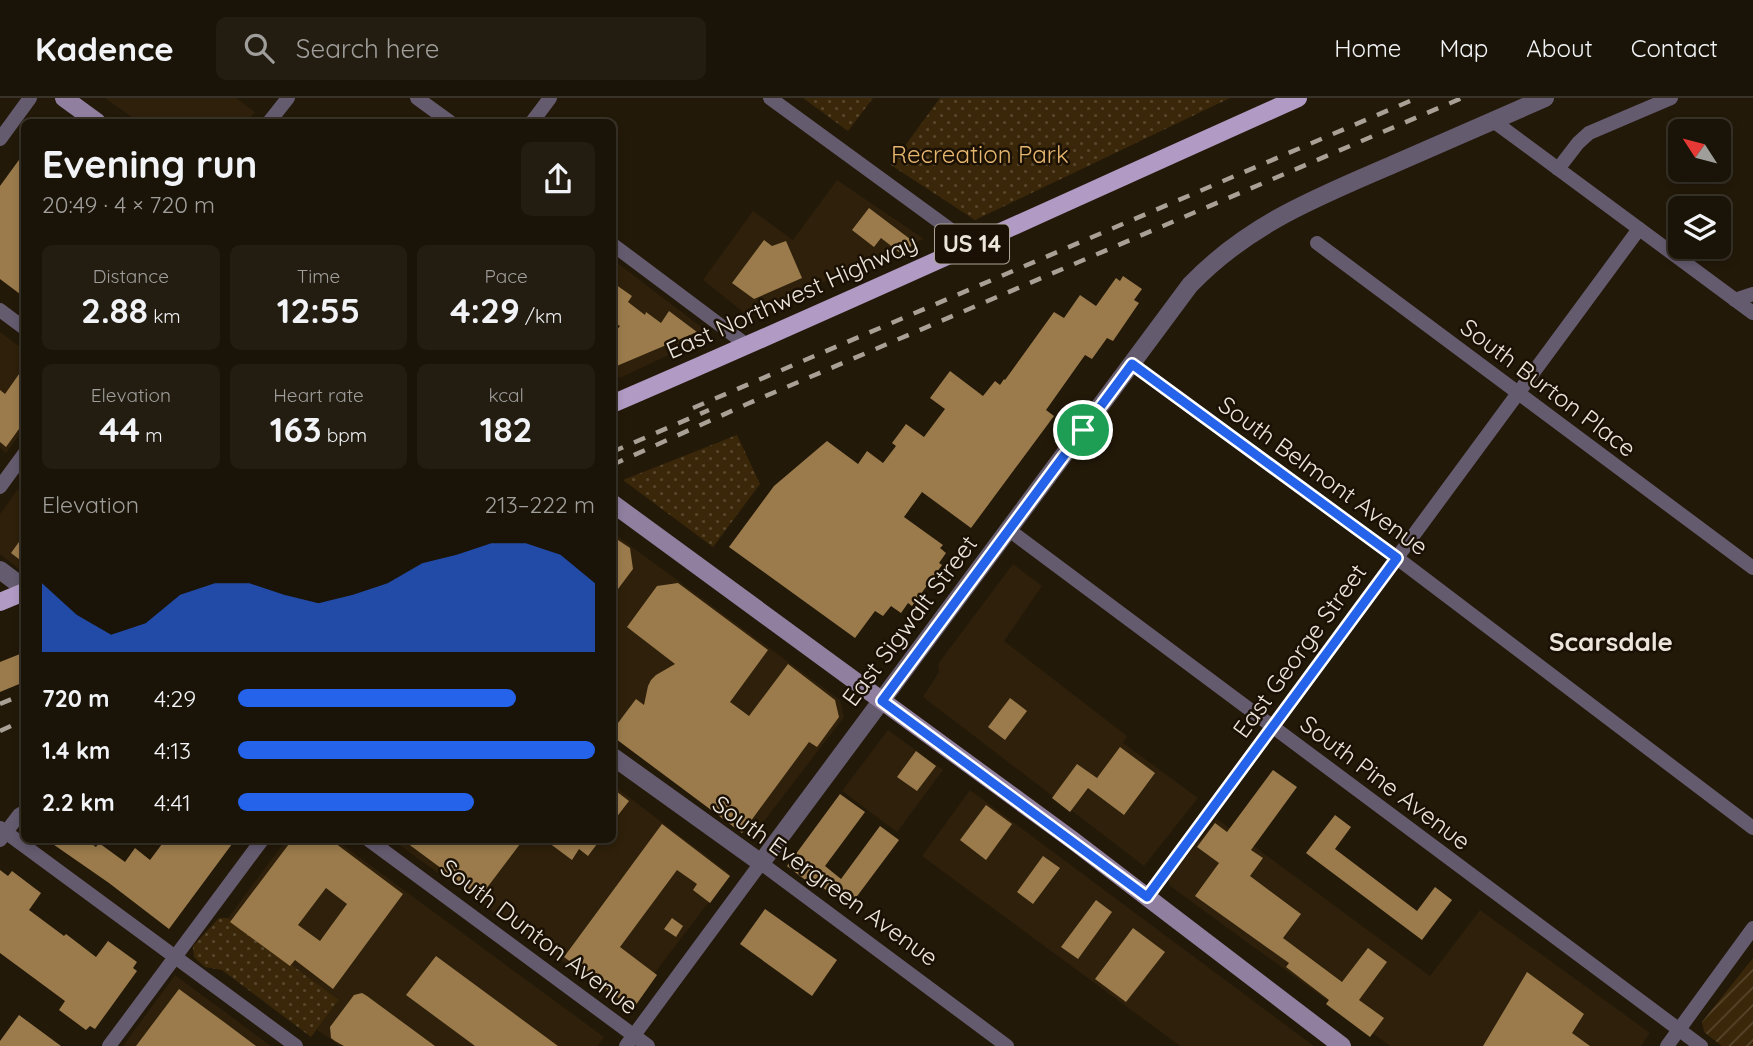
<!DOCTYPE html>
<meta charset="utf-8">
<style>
body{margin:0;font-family:Quicksand,sans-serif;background:#231c11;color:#f1f3f6;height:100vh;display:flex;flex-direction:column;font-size:26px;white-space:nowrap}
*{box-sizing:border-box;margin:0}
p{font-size:23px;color:#9f9e9b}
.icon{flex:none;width:38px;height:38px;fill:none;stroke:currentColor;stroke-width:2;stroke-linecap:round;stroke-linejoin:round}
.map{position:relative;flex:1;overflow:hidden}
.panel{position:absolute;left:21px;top:21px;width:595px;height:724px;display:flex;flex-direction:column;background:#1a1307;border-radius:10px;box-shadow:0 4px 10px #0003,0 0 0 2px #383228}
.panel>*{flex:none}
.needle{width:46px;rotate:306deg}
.buttons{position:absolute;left:1668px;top:21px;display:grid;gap:14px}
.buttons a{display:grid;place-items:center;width:63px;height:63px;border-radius:10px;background:#1a1307;box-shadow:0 4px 10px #0003,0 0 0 2px #383228;font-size:35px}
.pin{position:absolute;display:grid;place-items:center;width:60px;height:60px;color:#fff;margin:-30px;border:4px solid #fff;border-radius:50%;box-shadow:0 2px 7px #0007}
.round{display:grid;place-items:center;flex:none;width:74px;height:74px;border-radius:10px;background:#231c11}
.summary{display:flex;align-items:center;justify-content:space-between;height:119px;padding:0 21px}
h1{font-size:38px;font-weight:700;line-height:52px}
.stats{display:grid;grid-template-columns:repeat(3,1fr);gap:10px;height:119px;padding:7px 21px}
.stats div{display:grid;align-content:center;border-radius:10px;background:#231c11;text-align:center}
.stats b{font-size:35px;font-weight:700}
.stats small{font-size:19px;font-weight:400}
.stats p{font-size:19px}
.chart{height:196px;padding:14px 21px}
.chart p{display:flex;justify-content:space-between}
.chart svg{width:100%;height:126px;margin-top:7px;fill:#2563eb;opacity:.7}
ul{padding:0 21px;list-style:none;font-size:23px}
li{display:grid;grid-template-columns:112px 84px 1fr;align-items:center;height:52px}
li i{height:18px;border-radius:9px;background:#2563eb}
header{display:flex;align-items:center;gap:42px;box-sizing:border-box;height:98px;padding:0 35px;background:#1a1307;border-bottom:2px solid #383228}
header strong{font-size:33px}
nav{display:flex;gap:38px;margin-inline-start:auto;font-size:24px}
.search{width:490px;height:63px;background:#231c11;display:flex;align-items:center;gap:18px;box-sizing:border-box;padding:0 24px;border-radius:10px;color:#9f9e9b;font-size:26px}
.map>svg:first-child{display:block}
.built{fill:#2e200a}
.grass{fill:url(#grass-dots)}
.garden{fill:url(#garden-furrows)}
.building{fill:#9b7b4c;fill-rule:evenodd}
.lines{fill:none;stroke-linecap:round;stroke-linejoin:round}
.minor{stroke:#655b6f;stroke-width:14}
.tertiary{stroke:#655b6f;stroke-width:18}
.secondary{stroke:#907f9f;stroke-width:18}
.primary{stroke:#b19bc5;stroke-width:18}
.rail{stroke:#a9a195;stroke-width:4.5;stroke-dasharray:12 12;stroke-linecap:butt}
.route-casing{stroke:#fff;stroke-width:14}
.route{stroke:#2563eb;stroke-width:9}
.labels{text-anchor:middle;stroke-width:5;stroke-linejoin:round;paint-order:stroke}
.shield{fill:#1a1003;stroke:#ada59a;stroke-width:2}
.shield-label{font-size:23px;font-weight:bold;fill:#ece5db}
.park-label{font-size:24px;fill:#e6b66e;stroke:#1a1003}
.street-label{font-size:24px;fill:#ece5db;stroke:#1a1003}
.neighbourhood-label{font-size:26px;font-weight:bold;fill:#ece5db;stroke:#1a1003}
</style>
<header>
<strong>Kadence</strong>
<div class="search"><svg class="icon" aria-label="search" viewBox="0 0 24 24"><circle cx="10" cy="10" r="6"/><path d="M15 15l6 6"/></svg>Search here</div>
<nav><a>Home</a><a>Map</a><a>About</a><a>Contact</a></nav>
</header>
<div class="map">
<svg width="1753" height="948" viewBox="0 0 1753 948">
<defs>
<pattern id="grass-dots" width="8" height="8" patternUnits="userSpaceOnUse" patternTransform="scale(1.75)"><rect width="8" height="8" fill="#3a2709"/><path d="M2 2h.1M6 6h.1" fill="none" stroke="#57462c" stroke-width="1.8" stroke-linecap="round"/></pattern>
<pattern id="garden-furrows" width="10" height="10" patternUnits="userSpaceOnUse" patternTransform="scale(1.75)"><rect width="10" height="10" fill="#3a2709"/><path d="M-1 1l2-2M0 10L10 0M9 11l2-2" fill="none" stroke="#57462c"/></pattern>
</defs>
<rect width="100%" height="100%" fill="#231909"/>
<g class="built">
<path d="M105,0H236L255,14L247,24H139Z"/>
<path d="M837,82L924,141L747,217L703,182L753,113L793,142Z"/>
<path d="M612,161L704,231V240L620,280L613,274Z"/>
<path d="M0,234L24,252V331L6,355L0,350Z"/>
<path d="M24,383V469L19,471L0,456V416Z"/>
<path d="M612,434L840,602L844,619L751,740L613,638Z"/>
<path d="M1013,466L1042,488L1004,543L1127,638L1123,645L1198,700L1144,768L923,599L939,574L938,566Z"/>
<path d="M888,632L943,672L897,734L842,693Z"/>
<path d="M613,687L730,776L628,910L392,742H612Z"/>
<path d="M970,692L1314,948H1180L922,758Z"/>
<path d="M1217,721L1430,878L1480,812L1650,935L1641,948H1390L1170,788L1168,781Z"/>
<path d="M286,742H336L604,939L598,948H340L317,932L339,902L228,820Z"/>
<path d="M175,877L271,948H123Z"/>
</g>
<g class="grass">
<path d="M803,0H873L848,33Z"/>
<path d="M940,0H1230L975,122L891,67Z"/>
<path d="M737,337L760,386L713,449L623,382Z"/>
<path d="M219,820H228L339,902L311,939L222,872L205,869L194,859L193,848Z"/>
</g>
<path class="garden" d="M1753,860V948H1722L1704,934L1702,924Z"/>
<g class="building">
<path d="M24,55V199L0,181V88Z"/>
<path d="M869,110L914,144L904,158L881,140L874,149L852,132Z"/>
<path d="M764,142L772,148L786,143L802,180L754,201L732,185Z"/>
<path d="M1123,178L1142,191L1134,202L1139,205L1113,243L1107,240L1092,261L1085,257L1046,312L1054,318L971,430L922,394L904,419L943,447L940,450L946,455L939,465L942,467L912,508L908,505L901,515L891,508L883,518L875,513L855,540L729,449L774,388L827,343L858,366L867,353L883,365L896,348L892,345L906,326L924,339L945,311L930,300L950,273L983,298L995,283L1000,287L1004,281L1005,282L1054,214L1064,220L1080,197L1096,208L1116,180L1120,183Z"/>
<path d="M612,184L632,198L628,204L645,217L646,214L661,225L669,213L697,234L612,270V238L620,228L612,223Z"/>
<path d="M24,269V324L6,349L0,344V292L5,296Z"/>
<path d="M24,437V465L11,455Z"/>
<path d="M612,438L630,450L633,471L612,499Z"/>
<path d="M678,485L768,552L730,604L749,618L788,566L835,602L839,619L817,649L809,644L742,735L612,638V633L636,601L644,607L648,588L651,582L656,577L675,566L627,529L657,488Z"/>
<path d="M20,556L24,564V584L0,594V564Z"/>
<path d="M1010,600L1027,613L1005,642L988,629Z"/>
<path d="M1120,649L1155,675L1124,717L1088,690L1070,714L1052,700L1077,666L1097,680Z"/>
<path d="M916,653L936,668L917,693L897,679Z"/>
<path d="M1273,672L1297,689L1251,752L1263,760L1250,778L1301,816L1283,840L1342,884L1368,850L1387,864L1359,902L1384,920L1370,939L1326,906L1329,902L1286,869L1289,865L1195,798L1219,765L1197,749L1215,725L1227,734Z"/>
<path d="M612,690L629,703L612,725Z"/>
<path d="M840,696L865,714L825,768L841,781L880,728L899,742L849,809L810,780L808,784L787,768Z"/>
<path d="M986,707L1012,726L986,762L960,742Z"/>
<path d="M1335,717L1351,729L1335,751L1417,813L1435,789L1452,802L1422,842L1306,755Z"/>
<path d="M662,726L730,778L710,805L693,792L697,786L677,772L620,849L657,877L633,911L564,859Z"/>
<path d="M47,742H86L96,749L99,745L125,764L135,750L150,762L165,742H235L169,831L109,785Z"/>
<path d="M292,742H331L403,796L333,891L295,862L290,868L230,824ZM326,790L347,806L320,843L298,827Z"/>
<path d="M403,742H523L480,799Z"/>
<path d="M545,742H600L588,758L579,751L572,762Z"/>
<path d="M1043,758L1060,770L1033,806L1017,794Z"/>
<path d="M0,772L8,778L12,773L41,795L29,812L64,838L66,836L96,859L108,843L137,864L133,870L137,873L95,931L90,928L86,932L59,912L65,903L0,855Z"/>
<path d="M1096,802L1112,814L1078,861L1061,849Z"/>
<path d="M765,811L837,862L812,898L740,846Z"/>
<path d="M672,820L683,828L676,839L664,831Z"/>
<path d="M1133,830L1165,854L1126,904L1095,881Z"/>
<path d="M436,858L558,948H475L406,897Z"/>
<path d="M1527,874L1584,916L1572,935L1590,948H1483Z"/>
<path d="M179,891L224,924L256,948H136Z"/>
<path d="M362,895L367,898L435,948H344L335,943L331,940L330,929L354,897Z"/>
<path d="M19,917L61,948H0V943Z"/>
</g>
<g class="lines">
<g class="minor">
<path d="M417,0L450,24"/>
<path d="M770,0L970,146"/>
<path d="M1492,22L1753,215"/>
<path d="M269,24L288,0"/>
<path d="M532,24L550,0"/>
<path d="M0,41L30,0"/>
<path d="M1558,71L1578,45L1589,35L1671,0"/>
<path d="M1317,145L1753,470"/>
<path d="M612,146L748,248"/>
<path d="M1735,202L1753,196"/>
<path d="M0,212L24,230"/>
<path d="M1132,266L1397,460L1753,730"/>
<path d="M0,389L24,356"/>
<path d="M1009,432L1701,948"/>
<path d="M0,730L296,948"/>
<path d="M0,742L19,717L24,714"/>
<path d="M369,742L648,948"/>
<path d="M1147,799L1639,131"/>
<path d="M109,948L262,742"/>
<path d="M626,948L761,765L1007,948"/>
<path d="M1667,948L1753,830"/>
</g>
<g class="tertiary">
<path d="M0,472L24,490"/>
<path d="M612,658L761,765L1190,187C1250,125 1316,100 1394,66C1444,44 1494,22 1545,0"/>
</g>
<g class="secondary">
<path d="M64,0L97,24"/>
<path d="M612,405L1071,741L1342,948"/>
</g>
<g class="primary">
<path d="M612,306C843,207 1070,102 1298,0"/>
<path d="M0,504L24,494"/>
</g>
<g class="rail">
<path d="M693,310L1417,0"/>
<path d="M612,354L709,312"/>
<path d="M612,367L747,306L1462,0"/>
<path d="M0,606L24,596"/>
<path d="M0,633L24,622"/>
</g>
</g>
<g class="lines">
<defs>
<path id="route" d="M1132,266L1397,460L1147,799L882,603Z"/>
</defs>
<use href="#route" class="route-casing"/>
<use href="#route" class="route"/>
</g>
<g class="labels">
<rect class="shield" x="935" y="126.5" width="74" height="39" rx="5"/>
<g class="shield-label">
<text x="972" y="154">US 14</text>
</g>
<g class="park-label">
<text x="980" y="65">Recreation Park</text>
</g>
<g class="street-label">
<text transform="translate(792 199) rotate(-24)" y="8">East Northwest Highway</text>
<text transform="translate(1548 290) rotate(37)" y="8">South Burton Place</text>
<text transform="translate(1323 378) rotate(36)" y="8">South Belmont Avenue</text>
<text transform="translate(910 523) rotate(-53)" y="8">East Sigwalt Street</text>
<text transform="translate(1300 553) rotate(-54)" y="8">East George Street</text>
<text transform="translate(1385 685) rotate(37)" y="8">South Pine Avenue</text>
<text transform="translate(825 783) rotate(36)" y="8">South Evergreen Avenue</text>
<text transform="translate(539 839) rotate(37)" y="8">South Dunton Avenue</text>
</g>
<g class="neighbourhood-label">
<text x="1611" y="553">Scarsdale</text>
</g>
</g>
</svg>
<div class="buttons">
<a><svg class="needle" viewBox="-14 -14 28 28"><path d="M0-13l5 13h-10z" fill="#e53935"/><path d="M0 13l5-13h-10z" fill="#9f9e9b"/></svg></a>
<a><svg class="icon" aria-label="layers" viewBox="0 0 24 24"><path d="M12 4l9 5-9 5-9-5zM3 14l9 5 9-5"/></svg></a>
</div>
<div class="pin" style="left:1083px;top:332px;background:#1e9e55"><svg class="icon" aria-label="arrive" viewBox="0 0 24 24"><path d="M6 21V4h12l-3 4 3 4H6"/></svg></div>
<section class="panel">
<div class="summary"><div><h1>Evening run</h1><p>20:49 · 4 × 720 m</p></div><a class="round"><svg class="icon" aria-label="share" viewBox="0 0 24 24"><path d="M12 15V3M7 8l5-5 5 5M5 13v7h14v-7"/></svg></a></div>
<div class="stats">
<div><p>Distance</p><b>2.88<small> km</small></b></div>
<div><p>Time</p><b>12:55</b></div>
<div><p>Pace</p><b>4:29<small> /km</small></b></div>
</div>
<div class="stats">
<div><p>Elevation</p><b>44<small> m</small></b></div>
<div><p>Heart rate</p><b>163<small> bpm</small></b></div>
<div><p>kcal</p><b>182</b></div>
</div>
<div class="chart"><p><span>Elevation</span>213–222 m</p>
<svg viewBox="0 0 160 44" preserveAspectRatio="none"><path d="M0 44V20L10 31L20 38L30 34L40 24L50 20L60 20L70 24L80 27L90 24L100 20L110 13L120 10L130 6L140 6L150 10L160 20V44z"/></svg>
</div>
<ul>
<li><b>720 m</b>4:29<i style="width:78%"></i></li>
<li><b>1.4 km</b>4:13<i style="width:100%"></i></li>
<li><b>2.2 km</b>4:41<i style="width:66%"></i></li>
</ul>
</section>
</div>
